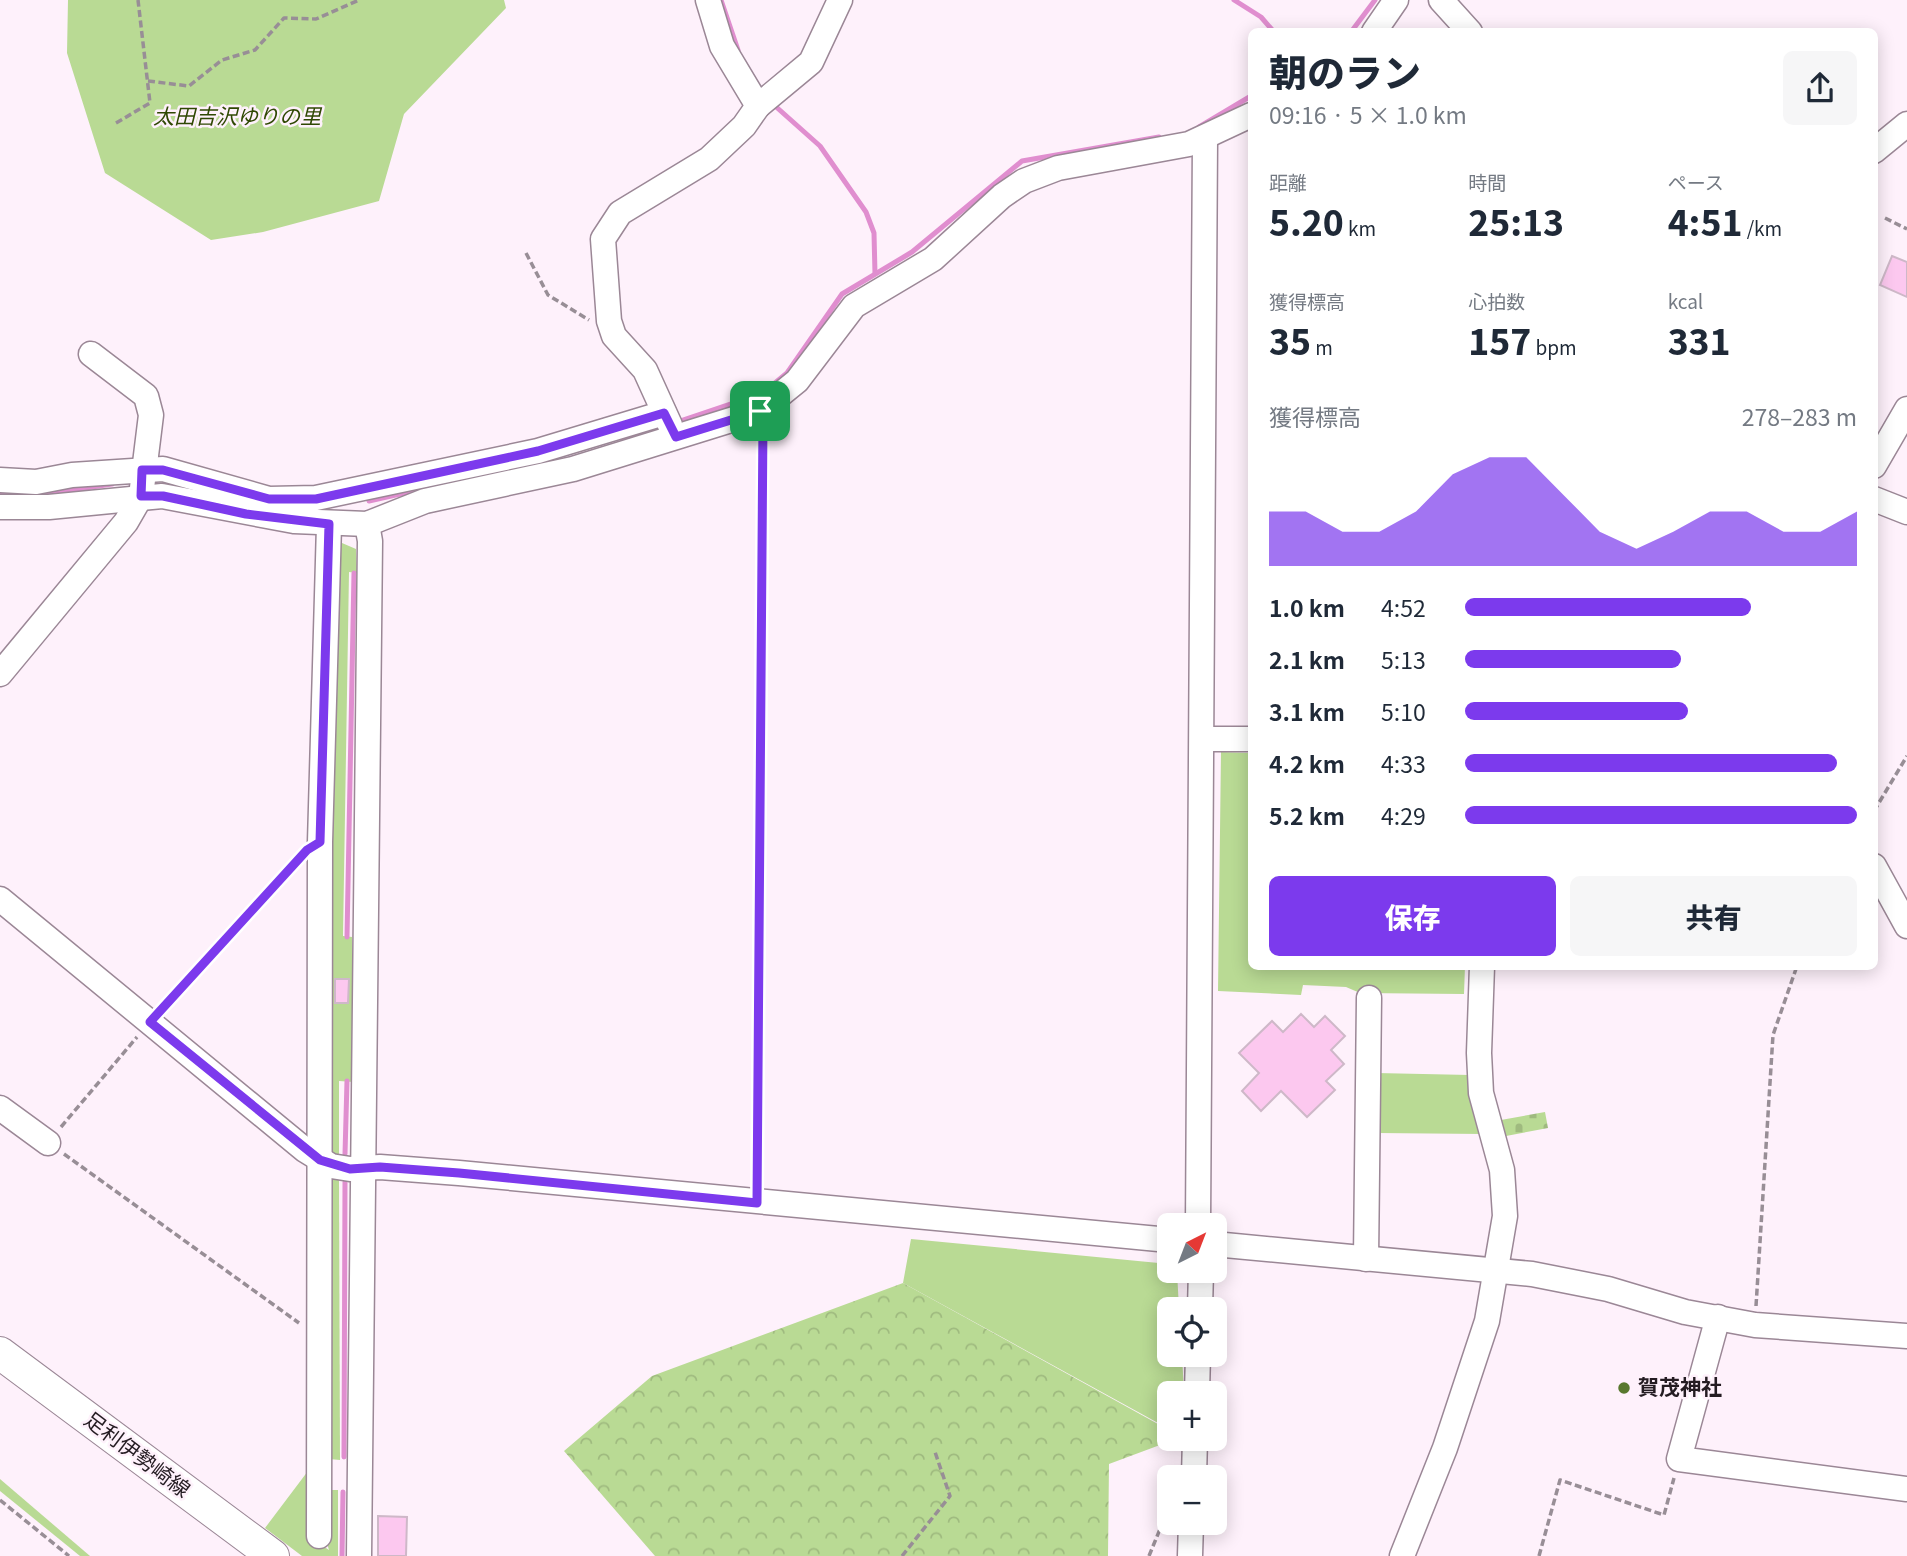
<!DOCTYPE html>
<html lang="ja">
<meta charset="utf-8">
<style>
body{margin:0;font-family:Georgia,"Noto Sans JP",serif;background:#f6f6f7;color:#1f2937;height:100vh;display:flex;flex-direction:column;font-size:26px;white-space:nowrap}
*{box-sizing:border-box;margin:0}
p{font-size:23px;color:#747a83}
.icon{flex:none;width:38px;height:38px;fill:none;stroke:currentColor;stroke-width:2;stroke-linecap:round;stroke-linejoin:round}
.map{position:relative;flex:1;overflow:hidden}
.panel{position:absolute;left:1248px;top:28px;width:630px;height:942px;display:flex;flex-direction:column;background:#fff;border-radius:10px;box-shadow:0 4px 18px #0003}
.panel>*{flex:none}
.needle{width:46px;rotate:42deg}
.fabs{position:absolute;left:1157px;top:1213px;display:grid;gap:14px}
.fabs a{display:grid;place-items:center;width:70px;height:70px;border-radius:10px;background:#fff;box-shadow:0 4px 18px #0003;font-size:35px}
.pin{position:absolute;display:grid;place-items:center;width:60px;height:60px;color:#fff;margin:-30px;border-radius:14px;box-shadow:0 4px 10px #0006}
.round{display:grid;place-items:center;flex:none;width:74px;height:74px;border-radius:10px;background:#f6f6f7}
.head{display:flex;align-items:center;justify-content:space-between;height:119px;padding:0 21px}
h1{font-size:38px;font-weight:800;line-height:52px}
.metrics{display:grid;grid-template-columns:repeat(3,1fr);gap:10px;height:119px;padding:7px 21px}
.metrics div{display:grid;align-content:center}
.metrics b{font-size:35px;font-weight:800}
.metrics small{font-size:19px;font-weight:400}
.metrics p{font-size:19px}
.chart{height:196px;padding:14px 21px}
.chart p{display:flex;justify-content:space-between}
.chart svg{width:100%;height:126px;margin-top:7px;fill:#7c3aed;opacity:.7}
.action{display:flex;gap:14px;margin-top:auto;padding:14px 21px}
.action a{flex:1;height:80px;border-radius:10px;background:#7c3aed;color:#fff;font-size:28px;font-weight:800;line-height:80px;text-align:center}
.action a+a{background:#f6f6f7;color:#1f2937}
ul{padding:0 21px;list-style:none;font-size:23px}
li{display:grid;grid-template-columns:112px 84px 1fr;align-items:center;height:52px}
li i{height:18px;border-radius:9px;background:#7c3aed}
.map>svg:first-child{display:block}
.green{fill:#b9da94}
.forest{fill:url(#forest-crowns)}
.cemetery{fill:url(#cemetery-stones)}
.lines{fill:none;stroke-linecap:round;stroke-linejoin:round}
.stream{stroke:#e08ecf;stroke-width:5}
.building{fill:#fcc8ef;stroke:#ceb8c8;stroke-width:2}
.minor-casing{stroke:#9b8796;stroke-width:27}
.major-casing{stroke:#9b8796;stroke-width:34}
.path{stroke:#988e96;stroke-width:3.5;stroke-dasharray:7 3.5;stroke-linecap:butt}
.minor{stroke:#fff;stroke-width:24}
.major{stroke:#fff;stroke-width:32}
.route-casing{stroke:#fff;stroke-width:14}
.route{stroke:#7c3aed;stroke-width:9}
.poi-dot{fill:#58782e;stroke:#fef1fb;stroke-width:2.5}
.labels{text-anchor:middle;stroke-width:5;stroke-linejoin:round;paint-order:stroke}
.park-label{font-size:21px;font-style:italic;fill:#2f4803;stroke:#fef1fb}
.poi-label{font-size:21px;font-weight:bold;fill:#241c22;stroke:#fef1fb;text-anchor:start}
.street-label{font-size:21px;fill:#241c22;stroke:#fef1fb}
</style>
<div class="map">
<svg width="1907" height="1556" viewBox="0 0 1907 1556">
<defs>
<pattern id="forest-crowns" width="20" height="18" patternUnits="userSpaceOnUse" patternTransform="scale(1.75)"><rect width="20" height="18" fill="#b9da94"/><path d="M2 6a3 3 0 1 1 6 0M12 15a3 3 0 1 1 6 0" fill="none" stroke="#9fba7f"/></pattern>
<pattern id="cemetery-stones" width="16" height="16" patternUnits="userSpaceOnUse" patternTransform="scale(1.75)"><rect width="16" height="16" fill="#b9da94"/><path d="M2 7V4a2 2 0 0 1 4 0v3zM10 15v-3a2 2 0 0 1 4 0v3z" fill="#9fba7f"/></pattern>
</defs>
<rect width="100%" height="100%" fill="#fef1fb"/>
<g class="green">
<path d="M68,0H504L506,8L404,114L379,201L263,232L211,240L105,173L67,53Z"/>
<path d="M335,540L356,549L357,573L349,572L343,936L352,937L354,1082L339,1081V1156L326,1150Z"/>
<path d="M1221,752L1251,753V966H1465L1464,994L1360,993L1346,987L1303,985L1301,995L1218,991Z"/>
<path d="M1376,1073L1470,1075L1483,1134L1377,1133Z"/>
<path d="M339,1178L340,1460L329,1459L330,1179Z"/>
<path d="M911,1239L1169,1264V1270L1177,1271L1179,1309H1169V1354L1182,1355L1184,1393H1169V1429L903,1283Z"/>
<path d="M311,1467V1538L329,1550L325,1537L329,1490H338V1556H302L265,1528Z"/>
<path d="M0,1479L90,1556H80L0,1491Z"/>
</g>
<path class="forest" d="M903,1283L1167,1429L1168,1442L1109,1464L1108,1556H655L564,1451L652,1376Z"/>
<path class="cemetery" d="M1545,1112L1548,1128L1506,1136L1501,1120Z"/>
<g class="lines">
<g class="stream">
<path d="M721,0L738,50"/>
<path d="M1234,0L1261,17L1274,32"/>
<path d="M1351,32L1375,0"/>
<path d="M774,105L820,146L866,212L874,233L875,274"/>
<path d="M1199,127L1251,96"/>
<path d="M677,422L763,393L787,373L842,294L912,252L1022,161L1159,137"/>
<path d="M623,438L664,426"/>
<path d="M1,492L26,495"/>
<path d="M39,495L112,484"/>
<path d="M369,501L475,477"/>
<path d="M347,937L354,573"/>
<path d="M345,1154L347,1081"/>
<path d="M344,1457L345,1182"/>
<path d="M342,1556L343,1492"/>
</g>
</g>
<g class="building">
<path d="M1892,256L1907,262V297L1880,285Z"/>
<path d="M335,979H349L348,1003H335Z"/>
<path d="M1301,1014L1314,1027L1325,1016L1345,1036L1331,1050L1344,1064L1326,1081L1335,1090L1307,1117L1281,1091L1261,1111L1242,1091L1259,1073L1239,1053L1272,1021L1283,1032Z"/>
<path d="M378,1516L407,1517L406,1556H378Z"/>
</g>
<g class="lines">
<defs>
<g id="minor">
<path d="M1441,0L1470,32"/>
<path d="M1374,32L1396,0"/>
<path d="M758,106L811,62L840,0"/>
<path d="M1874,151L1907,124"/>
<path d="M670,425L645,370L614,336L609,321L603,239L620,213L709,159L744,126L758,106L722,46L708,0"/>
<path d="M1874,466L1907,409"/>
<path d="M0,480L36,482L72,475L163,469L269,499L316,498L538,451L664,413"/>
<path d="M1874,499L1907,512"/>
<path d="M0,507H49L162,496L294,521L367,524L425,501L573,469L747,415L760,411L797,381L854,306L933,259L1002,196L1024,181L1058,168L1189,144L1251,115"/>
<path d="M0,674L126,522L141,496L151,415L146,396L91,354"/>
<path d="M1202,739H1251"/>
<path d="M1874,866L1907,926"/>
<path d="M0,899L305,1150L331,1166L350,1169L380,1167L459,1173L1169,1240"/>
<path d="M0,1108L48,1143"/>
<path d="M1198,1225L1205,139"/>
<path d="M1214,1244L1532,1274L1608,1289L1685,1312L1755,1325L1907,1336"/>
<path d="M1366,1259L1369,998"/>
<path d="M1200,1309L1201,1270"/>
<path d="M1718,1317L1679,1459L1907,1489"/>
<path d="M1197,1393L1198,1354"/>
<path d="M1194,1477L1195,1438"/>
<path d="M319,1536L320,842L329,525"/>
<path d="M359,1556L370,541L367,524"/>
<path d="M1190,1556L1191,1522"/>
<path d="M1402,1556L1445,1448L1487,1321L1505,1216L1502,1170L1481,1093L1479,1053L1482,966"/>
</g>
<path id="major" d="M0,1353L273,1556"/>
</defs>
<use href="#minor" class="minor-casing"/>
<use href="#major" class="major-casing"/>
<g class="path">
<path d="M148,81L189,86L222,60L255,50L284,18L316,19L359,0"/>
<path d="M116,123L150,103L138,0"/>
<path d="M1885,218L1907,229"/>
<path d="M526,253L548,295L589,320"/>
<path d="M1874,811L1907,756"/>
<path d="M163,1007L298,861"/>
<path d="M61,1127L137,1037"/>
<path d="M64,1154L299,1323"/>
<path d="M757,1182L763,430"/>
<path d="M1756,1306L1773,1035L1797,966"/>
<path d="M0,1500L69,1556"/>
<path d="M902,1556L950,1496L935,1452"/>
<path d="M1149,1556L1169,1507"/>
<path d="M1539,1556L1560,1480L1664,1515L1674,1478"/>
</g>
<use href="#minor" class="minor"/>
<use href="#major" class="major"/>
</g>
<g class="lines">
<defs>
<path id="route" d="M760,411L763,420L757,1203L459,1173L380,1167L350,1169L320,1160L150,1022L307,850L320,842L329,524L246,514L163,496H141L142,470H163L269,499H316L538,451L664,413L676,437Z"/>
</defs>
<use href="#route" class="route-casing"/>
<use href="#route" class="route"/>
</g>
<circle class="poi-dot" cx="1624" cy="1388" r="7"/>
<g class="labels">
<g class="park-label">
<text x="237" y="124">太田吉沢ゆりの里</text>
</g>
<g class="poi-label">
<text x="1638" y="1395">賀茂神社</text>
</g>
<g class="street-label">
<text transform="translate(137 1455) rotate(37)" y="7">足利伊勢崎線</text>
</g>
</g>
</svg>
<div class="fabs">
<a><svg class="needle" viewBox="-14 -14 28 28"><path d="M0-13l5 13h-10z" fill="#e53935"/><path d="M0 13l5-13h-10z" fill="#747a83"/></svg></a>
<a><svg class="icon" aria-label="locate" viewBox="0 0 24 24"><circle cx="12" cy="12" r="6"/><path d="M12 2v4M12 18v4M2 12h4M18 12h4"/></svg></a>
<a>+</a>
<a>−</a>
</div>
<div class="pin" style="left:760px;top:411px;background:#1e9e55"><svg class="icon" aria-label="arrive" viewBox="0 0 24 24"><path d="M6 21V4h12l-3 4 3 4H6"/></svg></div>
<section class="panel">
<div class="head"><div><h1>朝のラン</h1><p>09:16 · 5 × 1.0 km</p></div><a class="round"><svg class="icon" aria-label="share" viewBox="0 0 24 24"><path d="M12 15V3M7 8l5-5 5 5M5 13v7h14v-7"/></svg></a></div>
<div class="metrics">
<div><p>距離</p><b>5.20<small> km</small></b></div>
<div><p>時間</p><b>25:13</b></div>
<div><p>ペース</p><b>4:51<small> /km</small></b></div>
</div>
<div class="metrics">
<div><p>獲得標高</p><b>35<small> m</small></b></div>
<div><p>心拍数</p><b>157<small> bpm</small></b></div>
<div><p>kcal</p><b>331</b></div>
</div>
<div class="chart"><p><span>獲得標高</span>278–283 m</p>
<svg viewBox="0 0 160 44" preserveAspectRatio="none"><path d="M0 44V25L10 25L20 32L30 32L40 25L50 12L60 6L70 6L80 19L90 32L100 38L110 32L120 25L130 25L140 32L150 32L160 25V44z"/></svg>
</div>
<ul>
<li><b>1.0 km</b>4:52<i style="width:73%"></i></li>
<li><b>2.1 km</b>5:13<i style="width:55%"></i></li>
<li><b>3.1 km</b>5:10<i style="width:57%"></i></li>
<li><b>4.2 km</b>4:33<i style="width:95%"></i></li>
<li><b>5.2 km</b>4:29<i style="width:100%"></i></li>
</ul>
<div class="action"><a>保存</a><a>共有</a></div>
</section>
</div>
